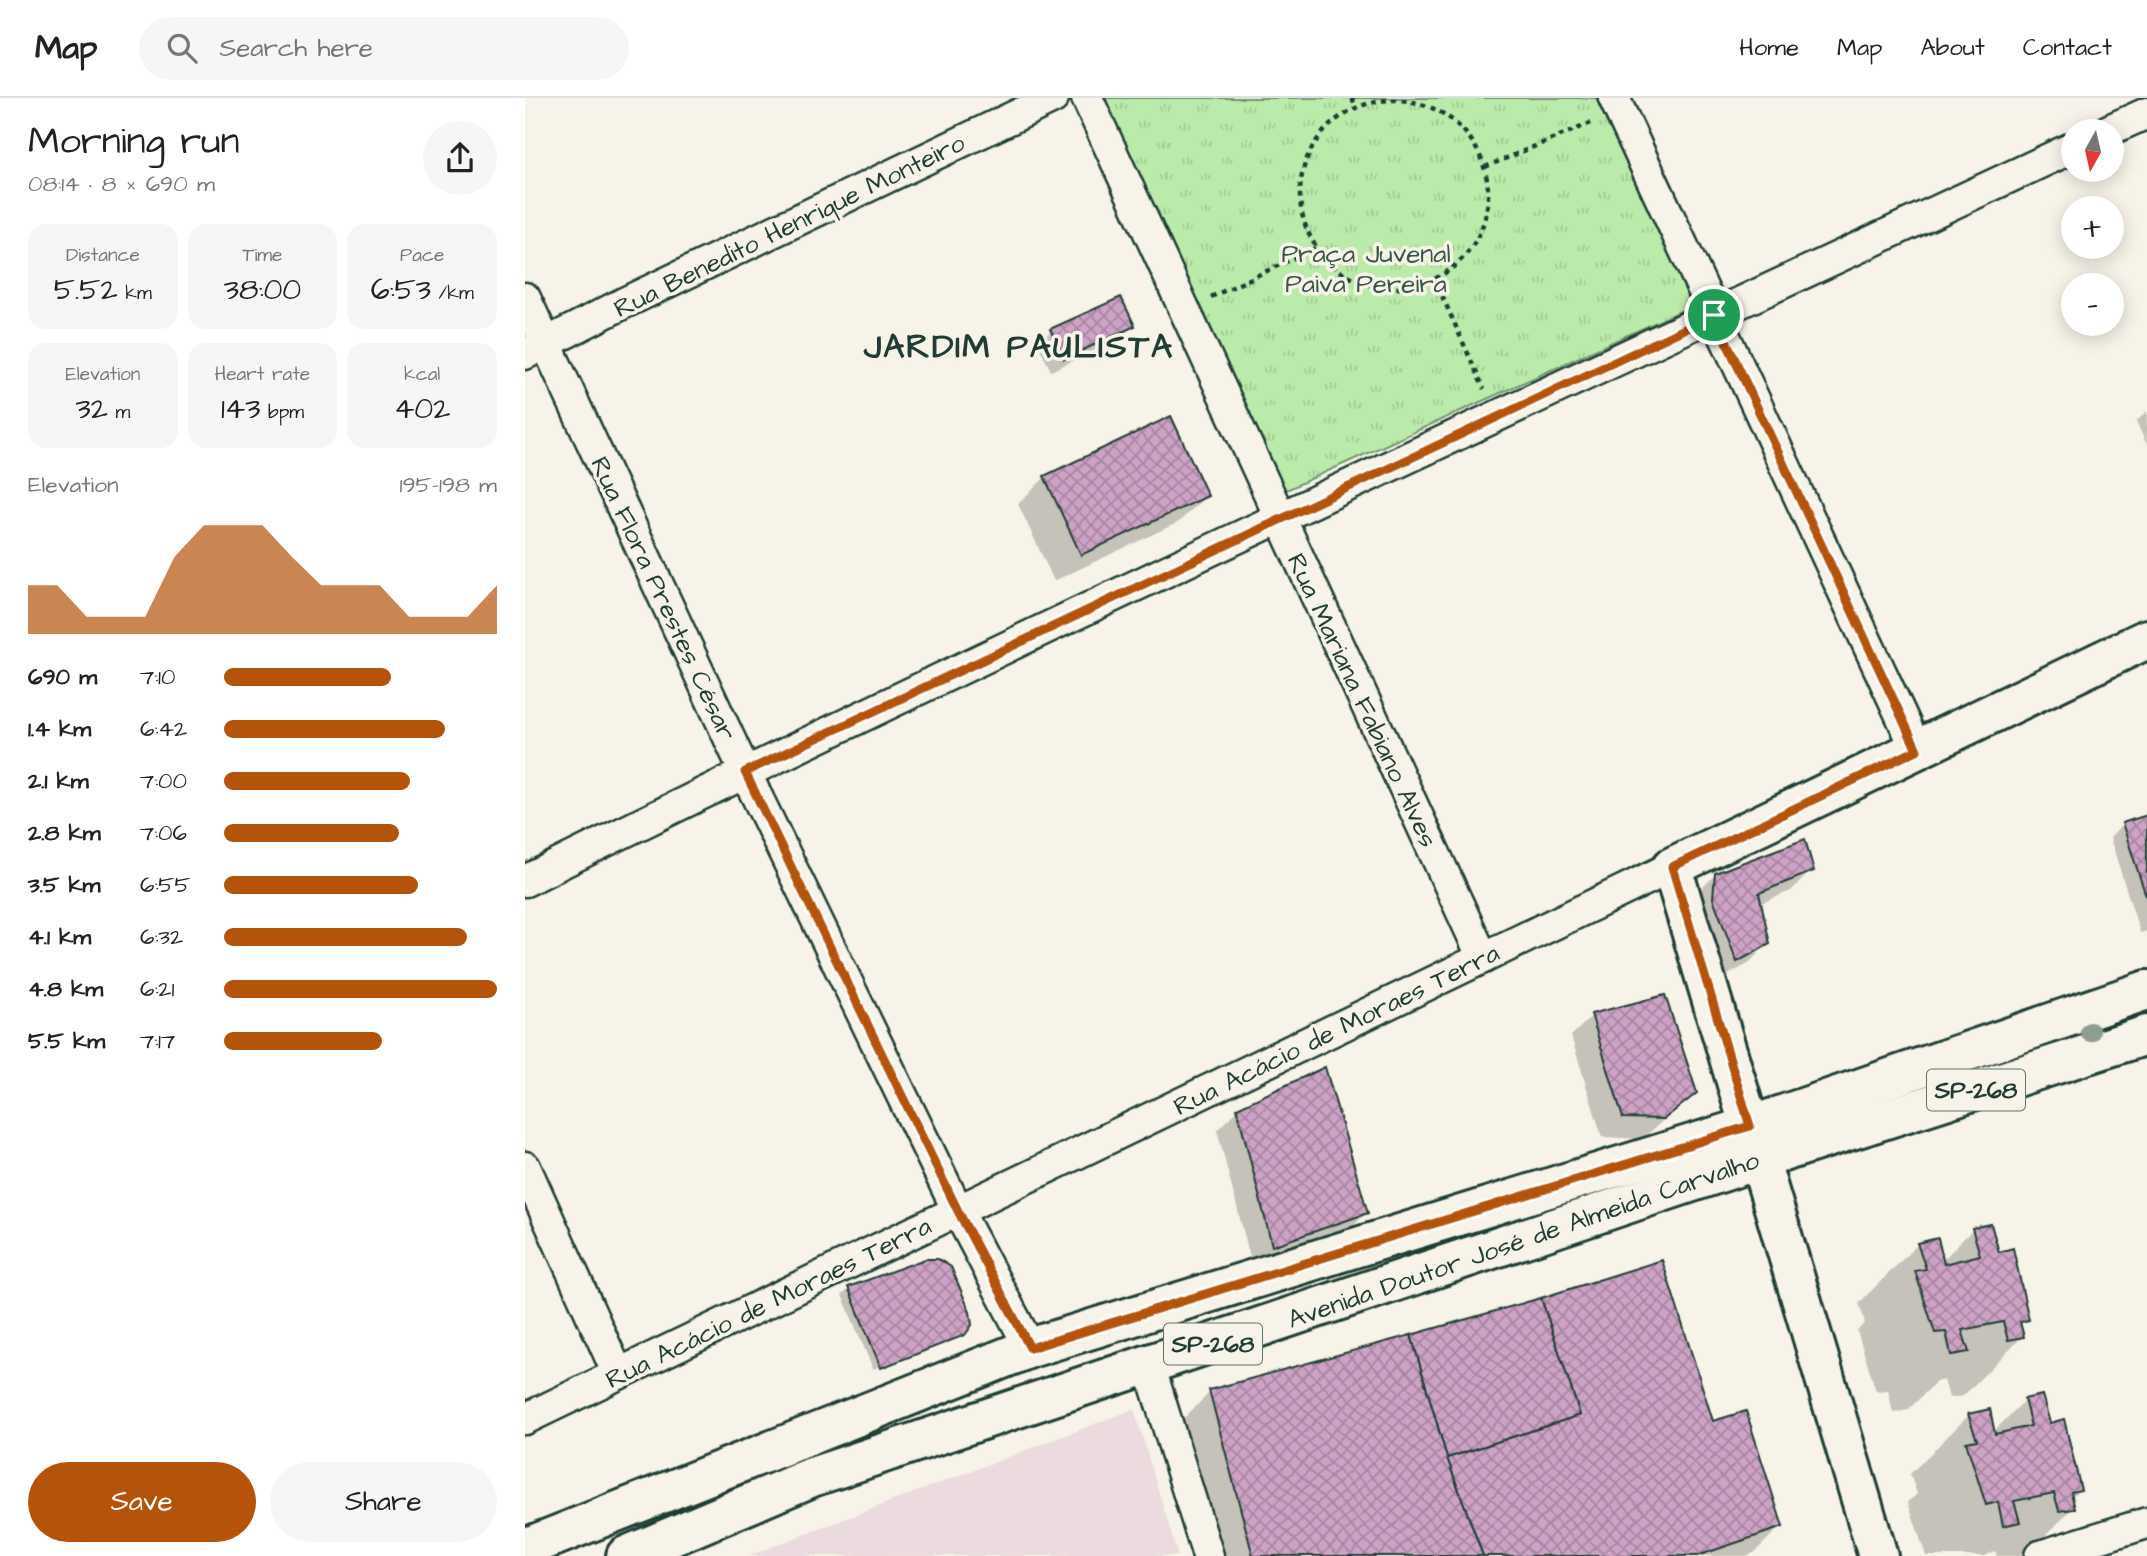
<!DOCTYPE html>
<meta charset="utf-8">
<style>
body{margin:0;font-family:"Architects Daughter",sans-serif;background:#f6f6f6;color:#222;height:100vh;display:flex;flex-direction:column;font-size:26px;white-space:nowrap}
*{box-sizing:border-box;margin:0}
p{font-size:23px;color:#767676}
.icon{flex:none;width:38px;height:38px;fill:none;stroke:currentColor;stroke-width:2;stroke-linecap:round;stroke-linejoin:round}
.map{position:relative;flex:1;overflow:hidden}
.drawer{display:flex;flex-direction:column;background:#fff;width:525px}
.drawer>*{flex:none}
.needle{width:46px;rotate:188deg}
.buttons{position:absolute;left:1536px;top:21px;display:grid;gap:14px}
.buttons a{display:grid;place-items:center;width:63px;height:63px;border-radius:50%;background:#fff;box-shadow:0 4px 18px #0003;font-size:35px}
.pin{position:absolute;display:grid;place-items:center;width:60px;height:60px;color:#fff;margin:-30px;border:4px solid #fff;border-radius:50%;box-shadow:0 2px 7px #0007}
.round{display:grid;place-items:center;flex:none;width:74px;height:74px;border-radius:37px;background:#f6f6f6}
.headline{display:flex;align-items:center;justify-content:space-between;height:119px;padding:0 28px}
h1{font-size:38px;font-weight:600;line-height:52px}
.figures{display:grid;grid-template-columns:repeat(3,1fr);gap:10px;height:119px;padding:7px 28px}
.figures div{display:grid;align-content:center;border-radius:18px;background:#f6f6f6;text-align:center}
.figures b{font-size:30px;font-weight:600}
.figures small{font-size:19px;font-weight:400}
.figures p{font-size:19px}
.chart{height:196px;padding:14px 28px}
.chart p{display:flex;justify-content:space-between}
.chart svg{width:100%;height:126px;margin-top:7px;fill:#b45309;opacity:.7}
.cta{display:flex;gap:14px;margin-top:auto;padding:14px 28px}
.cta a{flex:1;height:80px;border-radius:42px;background:#b45309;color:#fff;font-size:28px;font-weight:600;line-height:80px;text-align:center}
.cta a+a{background:#f6f6f6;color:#222}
ul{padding:0 28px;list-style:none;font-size:23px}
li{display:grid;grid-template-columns:112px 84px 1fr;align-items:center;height:52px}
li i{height:18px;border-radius:9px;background:#b45309}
header{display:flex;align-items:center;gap:42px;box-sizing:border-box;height:98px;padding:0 35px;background:#fff;border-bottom:2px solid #e0e0e0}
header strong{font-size:33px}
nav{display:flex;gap:38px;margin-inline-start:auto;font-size:24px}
.search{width:490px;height:63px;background:#f6f6f6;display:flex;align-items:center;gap:18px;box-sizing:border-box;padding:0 24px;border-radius:38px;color:#767676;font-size:26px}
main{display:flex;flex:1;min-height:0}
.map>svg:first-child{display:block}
.built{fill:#ebdbde}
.grass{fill:url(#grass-tufts);stroke:#6d946f;stroke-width:2}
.shadow{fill:#0003}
.building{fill:url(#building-cross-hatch);stroke:#1f3d34;stroke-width:2}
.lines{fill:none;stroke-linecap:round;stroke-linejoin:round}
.street-casing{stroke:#1f3d34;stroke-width:35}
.secondary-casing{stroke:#1f3d34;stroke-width:44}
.primary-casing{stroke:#1f3d34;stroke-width:44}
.path{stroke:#1f3d34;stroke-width:4.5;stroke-dasharray:5 5;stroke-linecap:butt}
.street{stroke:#f7f3e8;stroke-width:30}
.secondary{stroke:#f7f3e8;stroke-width:38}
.primary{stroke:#f7f3e8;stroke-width:38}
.tree{fill:#8d9d8f}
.route-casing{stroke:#fff;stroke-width:14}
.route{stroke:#b45309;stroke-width:9}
.labels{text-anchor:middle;stroke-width:7;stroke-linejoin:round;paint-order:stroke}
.shield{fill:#f7f3e8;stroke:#60746a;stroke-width:2}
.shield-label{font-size:24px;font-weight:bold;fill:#1f3d34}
.street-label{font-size:26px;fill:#1f3d34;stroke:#f7f3e8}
.park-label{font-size:26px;fill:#365746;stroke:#f7f3e8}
.district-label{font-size:33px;font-weight:bold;letter-spacing:2px;fill:#1f3d34;stroke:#f7f3e8}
</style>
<header>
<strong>Map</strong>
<div class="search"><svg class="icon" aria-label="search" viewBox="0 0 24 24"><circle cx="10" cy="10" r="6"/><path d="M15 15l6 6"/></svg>Search here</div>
<nav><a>Home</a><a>Map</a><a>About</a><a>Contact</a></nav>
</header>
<main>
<section class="drawer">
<div class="headline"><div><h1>Morning run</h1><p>08:14 · 8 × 690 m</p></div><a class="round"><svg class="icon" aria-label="share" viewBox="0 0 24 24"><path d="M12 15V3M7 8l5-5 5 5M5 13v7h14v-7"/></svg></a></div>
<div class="figures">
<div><p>Distance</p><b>5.52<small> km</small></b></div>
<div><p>Time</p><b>38:00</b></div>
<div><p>Pace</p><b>6:53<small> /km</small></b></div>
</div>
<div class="figures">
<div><p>Elevation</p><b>32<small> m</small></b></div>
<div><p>Heart rate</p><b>143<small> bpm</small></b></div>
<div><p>kcal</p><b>402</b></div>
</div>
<div class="chart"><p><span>Elevation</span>195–198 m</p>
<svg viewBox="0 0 160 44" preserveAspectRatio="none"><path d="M0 44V27L10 27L20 38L30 38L40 38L50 17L60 6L70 6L80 6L90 17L100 27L110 27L120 27L130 38L140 38L150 38L160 27V44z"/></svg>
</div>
<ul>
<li><b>690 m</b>7:10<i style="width:61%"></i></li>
<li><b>1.4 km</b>6:42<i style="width:81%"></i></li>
<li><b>2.1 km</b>7:00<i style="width:68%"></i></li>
<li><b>2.8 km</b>7:06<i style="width:64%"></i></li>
<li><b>3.5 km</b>6:55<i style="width:71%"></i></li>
<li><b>4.1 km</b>6:32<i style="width:89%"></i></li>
<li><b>4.8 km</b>6:21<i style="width:100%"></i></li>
<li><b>5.5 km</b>7:17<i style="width:58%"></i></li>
</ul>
<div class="cta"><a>Save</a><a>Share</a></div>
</section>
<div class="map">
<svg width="1622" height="1458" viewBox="0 0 1622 1458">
<defs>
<pattern id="grass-tufts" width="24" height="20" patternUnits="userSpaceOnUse" patternTransform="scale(1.75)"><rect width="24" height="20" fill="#bbebaa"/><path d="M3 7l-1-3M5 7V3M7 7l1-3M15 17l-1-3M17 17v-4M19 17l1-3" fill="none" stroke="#a0ca93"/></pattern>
<pattern id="building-cross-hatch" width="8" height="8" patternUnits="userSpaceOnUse" patternTransform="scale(1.75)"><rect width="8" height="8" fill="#cea2c5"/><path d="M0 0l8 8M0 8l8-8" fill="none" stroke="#a785a1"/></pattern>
</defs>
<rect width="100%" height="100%" fill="#f7f3e8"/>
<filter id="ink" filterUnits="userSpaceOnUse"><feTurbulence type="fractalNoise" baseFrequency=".0143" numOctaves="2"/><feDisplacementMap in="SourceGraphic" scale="14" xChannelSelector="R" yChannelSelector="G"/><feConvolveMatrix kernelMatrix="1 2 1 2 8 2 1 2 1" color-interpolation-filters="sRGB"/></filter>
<g filter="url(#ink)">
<path class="built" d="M609,1311L653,1458H223Z"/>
<path class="grass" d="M575,0H1071L1169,207L757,394Z"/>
<g class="shadow">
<path d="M607,228L594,241L526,273L513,246L526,233Z"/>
<path d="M1622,313V347L1611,324Z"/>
<path d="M520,379L681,398L654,424L529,483L493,406Z"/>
<path d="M1622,718V833L1615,835L1585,740L1598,726Z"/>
<path d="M1287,772L1266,793L1234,806L1243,845L1223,866L1192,883L1170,797L1191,776Z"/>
<path d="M1067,918L1170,995L1117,1041L1077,1039L1046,938Z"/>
<path d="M713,1012L841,1115L821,1135L727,1167L692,1032Z"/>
<path d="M1448,1131L1472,1156L1502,1221L1494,1229L1497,1239L1438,1298L1424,1300L1419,1282L1411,1284L1383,1312L1368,1315L1363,1292L1351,1293L1332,1233L1340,1225L1334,1205L1393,1146L1417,1163Z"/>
<path d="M401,1162L439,1235L348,1271L317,1197L324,1191Z"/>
<path d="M685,1294L1187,1325L1256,1428L1229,1455L1221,1458H695L658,1321Z"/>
<path d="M1500,1302L1524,1327L1554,1392L1545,1400L1548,1410L1500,1458H1472L1470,1453L1459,1458H1401L1383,1404L1392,1396L1385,1376L1444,1317L1468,1334Z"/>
</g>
<g class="building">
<path d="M596,199L610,228L539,261L525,231Z"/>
<path d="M646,318L683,398L556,457L519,378Z"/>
<path d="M1622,717V801L1597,725Z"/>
<path d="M1280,741L1289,773L1234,795L1245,846L1212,864L1188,800L1190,775Z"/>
<path d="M1140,897L1172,995L1139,1021L1098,1020L1066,916Z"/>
<path d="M800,969L843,1115L747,1148L712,1010Z"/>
<path d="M1466,1126L1474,1154L1488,1150L1504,1222L1495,1224L1499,1239L1483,1242L1478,1224L1437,1232L1444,1254L1426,1257L1421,1234L1410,1235L1390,1173L1401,1171L1392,1145L1413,1140L1419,1166L1455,1157L1447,1130Z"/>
<path d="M400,1161H413L426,1169L445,1214L447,1227L440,1237L356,1270L323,1189Z"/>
<path d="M1137,1162L1188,1323L1221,1313L1258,1429L1172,1458H958L922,1360L1055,1317L1016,1200Z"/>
<path d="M1016,1200L1055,1317L922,1360L886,1237Z"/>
<path d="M886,1237L922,1360L958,1458H728L684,1292Z"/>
<path d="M1517,1297L1525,1325L1539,1321L1556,1392L1546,1394L1550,1411L1534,1413L1529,1395L1489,1403L1495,1424L1478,1428L1473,1404L1461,1407L1441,1344L1452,1342L1443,1316L1465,1311L1470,1336L1506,1328L1499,1301Z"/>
</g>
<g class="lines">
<defs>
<g id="street">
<path d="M562,0L958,860"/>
<path d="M1089,0L1392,652"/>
<path d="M1582,33L1622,15"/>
<path d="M0,200L220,674L433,1113L505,1250"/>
<path d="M0,256L99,205L528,0"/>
<path d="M0,783C512,529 1031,291 1549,49"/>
<path d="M0,1069L93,1276"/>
<path d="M624,1267L683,1458"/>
<path d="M0,1321L1147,769"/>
<path d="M1515,1458L1622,1425"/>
</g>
<path id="secondary" d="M1353,1458L1147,769L1622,541"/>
<g id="primary">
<path d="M0,1450L505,1250L1225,1028L1622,892"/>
<path d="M101,1458L287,1379L1236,1061L1622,937"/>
</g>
</defs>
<use href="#street" class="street-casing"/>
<use href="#secondary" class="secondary-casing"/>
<use href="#primary" class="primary-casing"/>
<g class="path">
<path d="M827,0L831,10"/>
<circle cx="869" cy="96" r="94"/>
<path d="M960,69L1066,25"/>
<path d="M909,180L959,291"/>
<path d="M686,199L793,149"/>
</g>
<use href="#street" class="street"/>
<use href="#secondary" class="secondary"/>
<use href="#primary" class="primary"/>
</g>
<circle class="tree" cx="1565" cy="934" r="10"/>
</g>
<g class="lines" filter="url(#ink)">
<defs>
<path id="route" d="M1189,217L1392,652L1147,769L1225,1028L505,1250L433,1113L220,674Z"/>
</defs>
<use href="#route" class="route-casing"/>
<use href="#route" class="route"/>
</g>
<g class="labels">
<g class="shield">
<rect x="1402" y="971.5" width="98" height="41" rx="5"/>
<rect x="639" y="1225.5" width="98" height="41" rx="5"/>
</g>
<g class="shield-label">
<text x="1451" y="1000">SP-268</text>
<text x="688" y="1254">SP-268</text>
</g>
<g class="street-label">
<text transform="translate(264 127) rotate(-26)" y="9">Rua Benedito Henrique Monteiro</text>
<text transform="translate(139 500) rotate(65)" y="9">Rua Flora Prestes César</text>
<text transform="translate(838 602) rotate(65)" y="9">Rua Mariana Fabiano Alves</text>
<text transform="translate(811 931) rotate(-26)" y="9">Rua Acácio de Moraes Terra</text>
<text transform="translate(998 1141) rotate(-19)" y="9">Avenida Doutor José de Almeida Carvalho</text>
<text transform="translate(243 1204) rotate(-26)" y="9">Rua Acácio de Moraes Terra</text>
</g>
<g class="park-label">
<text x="841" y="164">Praça Juvenal<tspan x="841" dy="30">Paiva Pereira</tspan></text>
</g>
<g class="district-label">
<text x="494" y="259">JARDIM PAULISTA</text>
</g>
</g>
</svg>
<div class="buttons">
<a><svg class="needle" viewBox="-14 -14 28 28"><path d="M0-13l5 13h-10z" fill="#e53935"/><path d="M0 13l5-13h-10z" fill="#767676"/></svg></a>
<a>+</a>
<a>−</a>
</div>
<div class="pin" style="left:1189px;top:217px;background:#1e9e55"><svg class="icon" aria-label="arrive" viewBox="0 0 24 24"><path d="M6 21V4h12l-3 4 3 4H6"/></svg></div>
</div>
</main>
